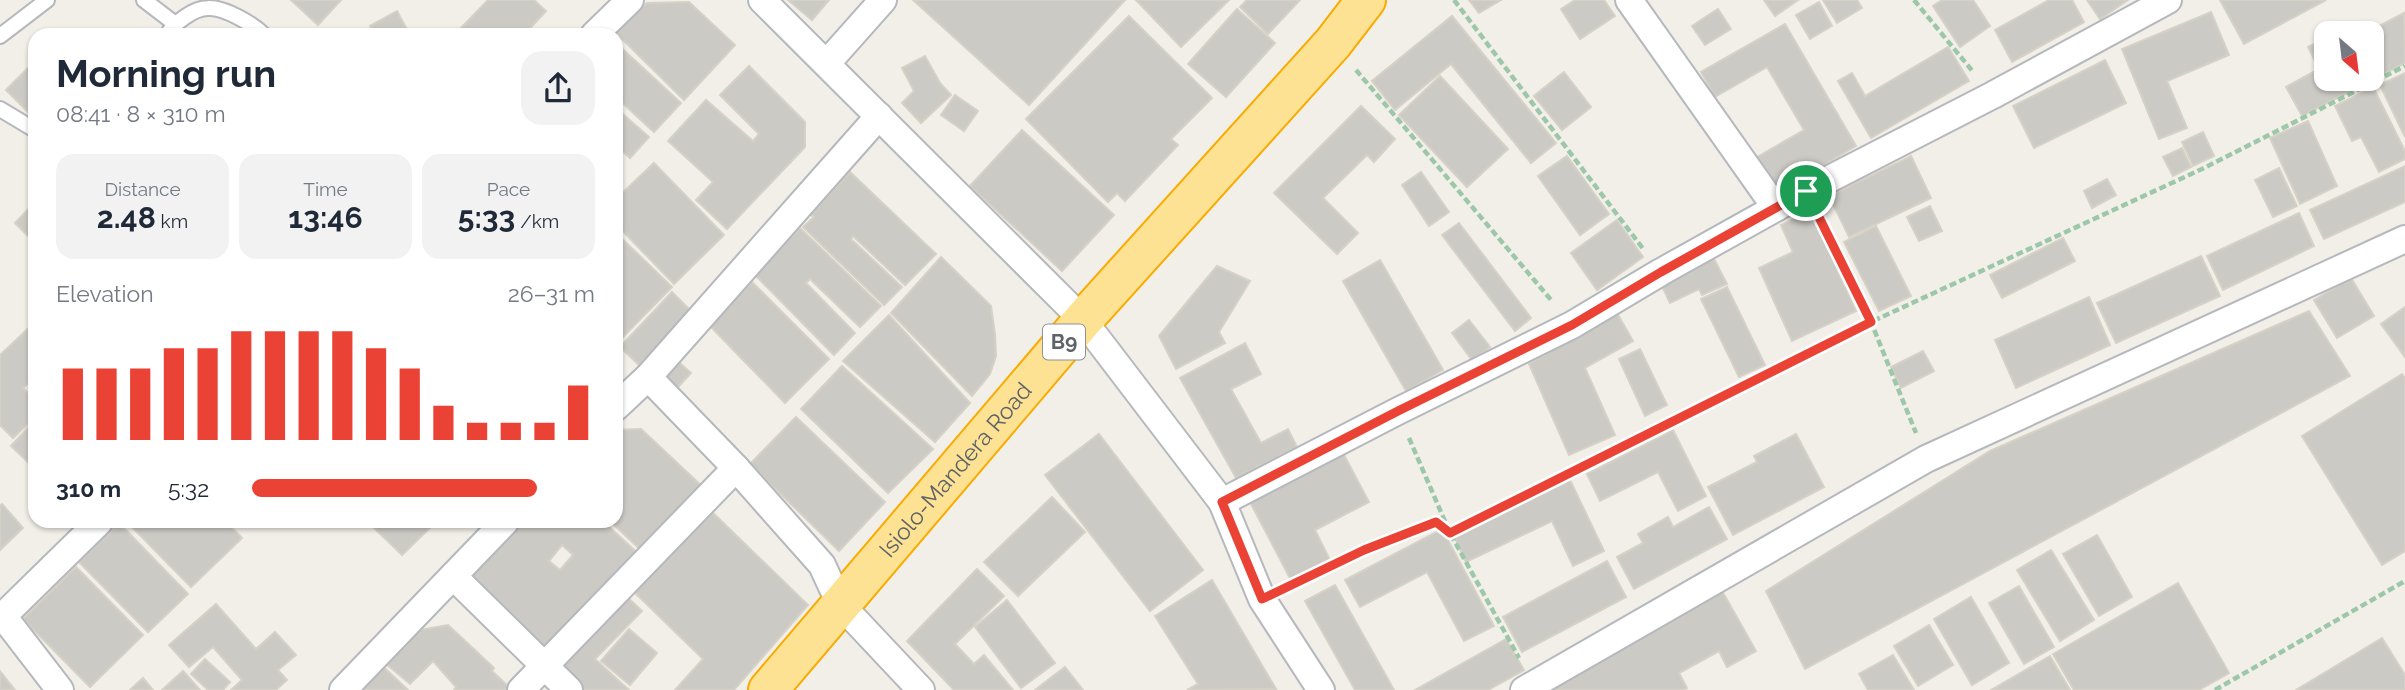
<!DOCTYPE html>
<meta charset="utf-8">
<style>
body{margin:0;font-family:Raleway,sans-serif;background:#f2f2f3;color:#1f2937;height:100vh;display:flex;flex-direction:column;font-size:26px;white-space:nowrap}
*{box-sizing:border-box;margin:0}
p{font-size:23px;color:#747a83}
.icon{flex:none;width:38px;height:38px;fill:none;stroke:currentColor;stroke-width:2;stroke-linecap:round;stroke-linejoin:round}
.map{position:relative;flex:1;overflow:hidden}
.side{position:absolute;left:28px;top:28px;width:595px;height:500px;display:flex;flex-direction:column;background:#fff;border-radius:21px;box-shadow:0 2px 5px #0004}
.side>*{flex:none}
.needle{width:46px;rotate:152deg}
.controls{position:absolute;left:2314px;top:21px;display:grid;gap:14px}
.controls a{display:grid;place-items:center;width:70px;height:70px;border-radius:14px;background:#fff;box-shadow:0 2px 5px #0004;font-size:35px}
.pin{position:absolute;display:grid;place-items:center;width:60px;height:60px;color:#fff;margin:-30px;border:4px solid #fff;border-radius:50%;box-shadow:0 2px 7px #0007}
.round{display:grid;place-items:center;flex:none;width:74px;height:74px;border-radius:21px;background:#f2f2f3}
.head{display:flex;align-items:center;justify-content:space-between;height:119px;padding:0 28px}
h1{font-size:38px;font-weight:700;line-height:52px}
.figures{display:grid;grid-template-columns:repeat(3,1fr);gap:10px;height:119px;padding:7px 28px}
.figures div{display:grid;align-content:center;border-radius:18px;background:#f2f2f3;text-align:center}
.figures b{font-size:30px;font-weight:700}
.figures small{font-size:19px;font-weight:400}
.figures p{font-size:19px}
.chart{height:196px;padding:14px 28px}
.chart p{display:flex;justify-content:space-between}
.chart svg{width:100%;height:126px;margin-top:7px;stroke:#ea4335;stroke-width:6}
ul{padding:0 28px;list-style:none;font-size:23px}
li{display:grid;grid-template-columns:112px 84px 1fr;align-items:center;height:52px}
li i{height:18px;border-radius:9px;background:#ea4335}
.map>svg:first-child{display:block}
.building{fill:#cccac5;stroke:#d6d1c6;stroke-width:2;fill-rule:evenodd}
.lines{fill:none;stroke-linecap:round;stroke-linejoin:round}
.lane-casing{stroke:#b5b8bc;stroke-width:18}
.street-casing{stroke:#b5b8bc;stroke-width:30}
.highway-casing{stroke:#f9ab00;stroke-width:42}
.path{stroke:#9cc7a9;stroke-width:4.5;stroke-dasharray:7 3.5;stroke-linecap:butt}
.lane{stroke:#fff;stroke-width:14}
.street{stroke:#fff;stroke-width:26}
.highway{stroke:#fde293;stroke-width:38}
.route-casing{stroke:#fff;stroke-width:14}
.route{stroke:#ea4335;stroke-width:9}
.labels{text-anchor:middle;stroke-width:6;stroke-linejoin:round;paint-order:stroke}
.shield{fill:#fff;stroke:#8f9295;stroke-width:2}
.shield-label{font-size:21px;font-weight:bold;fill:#5f6368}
.street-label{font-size:23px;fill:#5f6368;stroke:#fff}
</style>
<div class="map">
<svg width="2405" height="690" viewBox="0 0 2405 690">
<rect width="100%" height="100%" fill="#f1efe8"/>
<g class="building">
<path d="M291,0H341L318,25Z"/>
<path d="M488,0H534L546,11L524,35H454Z"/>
<path d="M788,0H829L812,20Z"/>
<path d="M913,0H1125L1029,105Z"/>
<path d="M1136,0H1229L1181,47Z"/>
<path d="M1247,0H1300L1268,34L1240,7Z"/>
<path d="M1469,0H1501L1479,13Z"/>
<path d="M1575,0H1604L1615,16L1580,39L1561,9Z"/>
<path d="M1764,0H1798L1775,16Z"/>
<path d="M1823,0H1857L1862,8L1837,23Z"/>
<path d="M1942,0H1973L1990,26L1960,47L1933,6Z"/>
<path d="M2049,0H2072L2084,22L2012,62L1995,30Z"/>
<path d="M2087,0H2128L2100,19Z"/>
<path d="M2220,0H2326L2244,44Z"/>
<path d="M689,2L735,45L684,100L616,33L647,3Z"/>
<path d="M1819,2L1832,26L1810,39L1796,15Z"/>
<path d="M1237,9L1275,43L1226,97L1188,64Z"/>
<path d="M1718,9L1731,29L1705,45L1692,26Z"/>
<path d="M397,11L410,35H375L370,26Z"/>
<path d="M2211,12L2229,55L2167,81L2187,128L2159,139L2122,49Z"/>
<path d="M2404,13L2405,63L2378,77L2371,64V33H2366Z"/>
<path d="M1129,16L1212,98L1171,139L1178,145L1125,201L1117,193L1108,202L1026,119Z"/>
<path d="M1452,16L1556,143L1531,163L1451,64L1395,110L1372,81Z"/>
<path d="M1785,24L1856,146L1772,195L1752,160L1804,130L1767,67L1715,97L1701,72Z"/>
<path d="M2326,38V79L2371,78L2372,80L2302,116L2286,87L2319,69L2308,47Z"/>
<path d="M616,43L681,103L654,132L616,97Z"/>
<path d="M1948,47L1969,81L1871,138L1838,81L1852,73L1865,96Z"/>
<path d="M925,56L940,83L951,95L921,123L902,103L914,91L902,68Z"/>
<path d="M2105,60L2126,103L2034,148L2013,106Z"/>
<path d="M35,61V115L33,117L6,90Z"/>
<path d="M749,66L805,122V147L727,229L696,200L713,182L668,141L706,100L753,141L759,134L720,95Z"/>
<path d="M1564,72L1591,107L1562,130L1534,96Z"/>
<path d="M2405,73V137L2380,85Z"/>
<path d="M1440,76L1508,149L1467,187L1399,115Z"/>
<path d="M2373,87L2405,151V159L2379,172L2361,137L2352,141L2335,106Z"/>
<path d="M955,95L978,111L964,131L941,115Z"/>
<path d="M1361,106L1395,139L1374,162L1367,155L1323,198L1358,233L1337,254L1274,193Z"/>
<path d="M616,108L649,137L630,158L616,145Z"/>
<path d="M2308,121L2337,186L2300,204L2270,138Z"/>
<path d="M1022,130L1114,215L1062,271L970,186Z"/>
<path d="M2203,132L2214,156L2193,166L2182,142Z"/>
<path d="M2182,148L2191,167L2173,176L2163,157Z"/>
<path d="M1567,156L1609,214L1580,235L1538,176Z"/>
<path d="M1911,156L1931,198L1849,237L1829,196Z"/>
<path d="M654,163L724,235L674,284L616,224V199Z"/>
<path d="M2405,166V202L2324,239L2310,210Z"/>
<path d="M2279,168L2297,206L2273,217L2255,180Z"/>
<path d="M850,172L936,254L905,285L853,236L851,239L902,287L884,305L803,227L814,217L811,215L820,204Z"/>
<path d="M1421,172L1449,212L1429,226L1402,185Z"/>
<path d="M2107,179L2116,195L2092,208L2084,191Z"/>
<path d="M35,202V243L15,223Z"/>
<path d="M1930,206L1942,231L1919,241L1907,217Z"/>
<path d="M1811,211L1856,311L1792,341L1759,268L1793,252L1781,225Z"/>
<path d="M2299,213L2314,246L2223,290L2207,256Z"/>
<path d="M1617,220L1643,257L1597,290L1571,253Z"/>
<path d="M1459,223L1531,318L1515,331L1442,235Z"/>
<path d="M1876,226L1911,296L1879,311L1844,242Z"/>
<path d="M800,228L881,306L860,327L810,279L806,283L855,333L834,355L755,275Z"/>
<path d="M616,233L672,287L616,344Z"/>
<path d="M2063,238L2075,261L2002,298L1990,275Z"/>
<path d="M1711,253L1727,284L1702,295L1699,289L1670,303L1658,278Z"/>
<path d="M2201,256L2220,296L2116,343L2097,303Z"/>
<path d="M941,257L991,306L995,334L996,356L990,374L972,396L891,313Z"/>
<path d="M1380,260L1443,370L1406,391L1343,281Z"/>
<path d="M1217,266L1250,281L1219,332L1225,343L1176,369L1159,336Z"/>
<path d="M2351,278L2374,316L2337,338L2314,300Z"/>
<path d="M752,282L829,359L785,403L709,325Z"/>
<path d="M1727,287L1765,365L1739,377L1701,299Z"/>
<path d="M672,292L691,311L639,365L620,347Z"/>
<path d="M2089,297L2110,345L2016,388L1995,340Z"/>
<path d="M2405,307V357L2381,324Z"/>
<path d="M2309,311L2350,376L1805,669L1766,591L1990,451Z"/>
<path d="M1617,313L1633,341L1585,368L1615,435L1569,455L1529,364Z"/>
<path d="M889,315L970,403L935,442L843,361Z"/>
<path d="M1469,320L1490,347L1472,360L1452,333Z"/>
<path d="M33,324L35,326V377L23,388L35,400V417L13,438L0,425V355Z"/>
<path d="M1245,343L1261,374L1231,389L1261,443L1288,429L1297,447L1236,478L1180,378Z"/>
<path d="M1640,349L1667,405L1645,416L1619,359Z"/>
<path d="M1923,351L1934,371L1901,388L1891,367Z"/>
<path d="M673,357L691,373L676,389L659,374Z"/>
<path d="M842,366L933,449L888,493L801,409Z"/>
<path d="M2402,374L2405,378V551L2382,565L2302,436Z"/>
<path d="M796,417L885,502L839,551L750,464Z"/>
<path d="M35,420V469L11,446Z"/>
<path d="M641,429L705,489L644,553L611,522H616V430Z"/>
<path d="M1673,430L1706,496L1678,511L1658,472L1600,501L1587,474Z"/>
<path d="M1099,434L1203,570L1150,611L1045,475Z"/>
<path d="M1796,434L1824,487L1733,535L1708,487L1757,462L1754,456Z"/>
<path d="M1343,453L1369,502L1315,530L1332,564L1293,584L1250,502Z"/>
<path d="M1570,480L1604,551L1573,566L1552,521L1466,562L1454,536Z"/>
<path d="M1052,497L1085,532L1018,596L984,562Z"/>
<path d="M2,504L23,528L0,550V506Z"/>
<path d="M1709,507L1727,539L1634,589L1617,557L1643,543L1638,534L1668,517L1673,527Z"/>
<path d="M709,509L808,605L734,690H675L703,659L631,589Z"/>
<path d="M127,522H226L242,538L191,587Z"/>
<path d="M368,522H436L402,555Z"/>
<path d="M514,522H604L643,558L547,659L461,578ZM562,545L573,555L560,570L549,561Z"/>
<path d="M119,523L188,594L148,632L79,562Z"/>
<path d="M1442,529L1494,626L1464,641L1427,572L1360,607L1345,580Z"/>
<path d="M2097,535L2132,597L2099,616L2063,554Z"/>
<path d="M2051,550L2094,620L2060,641L2017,570Z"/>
<path d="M1607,561L1626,597L1522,652L1503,617Z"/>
<path d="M76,567L143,635L90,687L23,619Z"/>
<path d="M977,569L1004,596L955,644L974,664L984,655L1013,690H954L907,641Z"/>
<path d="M1212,580L1276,689L1187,690L1198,684L1155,616Z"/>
<path d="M2178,583L2229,673L2199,690H2074L2053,654Z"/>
<path d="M1335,585L1394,690H1355L1305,601Z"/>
<path d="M2019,586L2054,647L2024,664L1989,603Z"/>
<path d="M1721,589L1756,651L1727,667L1719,651L1679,673L1687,688L1683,690H1542Z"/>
<path d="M622,592L642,611L595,659L629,690H583L554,663Z"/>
<path d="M1971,597L2009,663L1972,685L1934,619Z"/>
<path d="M1007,600L1055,663L1021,688L975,627Z"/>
<path d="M216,604L256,649L275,632L296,655L278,670L287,680L276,690H231L242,680L213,647L189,667L169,645Z"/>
<path d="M448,625L494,668L492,671L508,686L505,690H454L456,687L433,661L410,684L379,658L414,631Z"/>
<path d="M1929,625L1953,665L1918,686L1894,646Z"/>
<path d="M629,629L657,653L630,685L601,661Z"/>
<path d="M2382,638L2405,675V690H2296Z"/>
<path d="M1506,639L1524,670L1488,690H1415Z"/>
<path d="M1893,655L1914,690H1868L1859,674Z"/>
<path d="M2050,656L2070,690H1991Z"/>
<path d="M205,659L230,682L223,690H208L191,674Z"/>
<path d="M377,661L408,690H350Z"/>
<path d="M1065,667L1083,690H1035Z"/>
<path d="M0,671L15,690H0Z"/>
<path d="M183,671L200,690H162Z"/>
<path d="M143,678L153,690H130Z"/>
</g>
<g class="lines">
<defs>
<g id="lane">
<path d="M144,0L174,23"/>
<path d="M167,35C174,23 194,8 208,8C224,7 253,24 264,35"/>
<path d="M0,36L47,0"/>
<path d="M0,109L35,130"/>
</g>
<g id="street">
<path d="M762,0L1083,320L1222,502L1262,599L1321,690"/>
<path d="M1629,0L1776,208"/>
<path d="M594,35L630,0"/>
<path d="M827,63L883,0"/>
<path d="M648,377L736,468L822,565L840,604L921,690"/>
<path d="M616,407L648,377L879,116"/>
<path d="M1222,502L1398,411L1572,325L1661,272L1806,191L1993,95L2168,0"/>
<path d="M453,576L569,690"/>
<path d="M3,616L60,690"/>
<path d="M0,619L99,522"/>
<path d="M343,690L505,522"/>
<path d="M521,690L736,468"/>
<path d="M1524,690L1926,459L2405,239"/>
</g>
<g id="highway">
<path id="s1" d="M768,690L1083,320L1333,43L1366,0"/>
</g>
</defs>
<use href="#lane" class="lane-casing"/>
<use href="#street" class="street-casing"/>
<use href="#highway" class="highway-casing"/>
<g class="path">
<path d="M1454,0L1644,250"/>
<path d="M1914,0L1974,73"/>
<path d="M1356,70L1552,301"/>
<path d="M1819,217L1871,322L1916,433"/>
<path d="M1409,438L1450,533L1519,658"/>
<path d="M1290,586L1364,550L1436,522L1450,533L1871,322L2202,169L2405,66"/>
<path d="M2215,690L2405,581"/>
</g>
<use href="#lane" class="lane"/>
<use href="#street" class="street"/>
<use href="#highway" class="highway"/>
</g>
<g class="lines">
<defs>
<path id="route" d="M1806,191L1871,322L1450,533L1436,522L1364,550L1262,599L1222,502L1398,411L1572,325L1661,272Z"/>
</defs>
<use href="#route" class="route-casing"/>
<use href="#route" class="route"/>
</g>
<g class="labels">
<rect class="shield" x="1043" y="324.5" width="42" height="35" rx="5"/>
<g class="shield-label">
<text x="1064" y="349">B9</text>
</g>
<g class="street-label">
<text dy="8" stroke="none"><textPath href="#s1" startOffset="289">Isiolo-Mandera Road</textPath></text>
</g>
</g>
</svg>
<div class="controls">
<a><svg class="needle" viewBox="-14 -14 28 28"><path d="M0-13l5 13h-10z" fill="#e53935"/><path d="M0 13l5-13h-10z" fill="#747a83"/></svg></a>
</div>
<div class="pin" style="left:1806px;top:191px;background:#1e9e55"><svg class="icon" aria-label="arrive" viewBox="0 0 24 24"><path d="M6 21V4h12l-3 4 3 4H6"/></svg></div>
<section class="side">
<div class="head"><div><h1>Morning run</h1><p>08:41 · 8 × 310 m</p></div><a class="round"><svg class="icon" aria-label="share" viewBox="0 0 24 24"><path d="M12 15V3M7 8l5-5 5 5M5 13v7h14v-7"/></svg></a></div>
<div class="figures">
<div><p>Distance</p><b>2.48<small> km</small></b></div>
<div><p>Time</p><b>13:46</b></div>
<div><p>Pace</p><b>5:33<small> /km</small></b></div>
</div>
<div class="chart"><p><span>Elevation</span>26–31 m</p>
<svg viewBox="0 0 160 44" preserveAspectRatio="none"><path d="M5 44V19M15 44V19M25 44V19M35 44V12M45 44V12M55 44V6M65 44V6M75 44V6M85 44V6M95 44V12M105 44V19M115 44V32M125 44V38M135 44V38M145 44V38M155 44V25"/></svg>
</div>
<ul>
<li><b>310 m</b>5:32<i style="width:83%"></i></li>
</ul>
</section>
</div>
